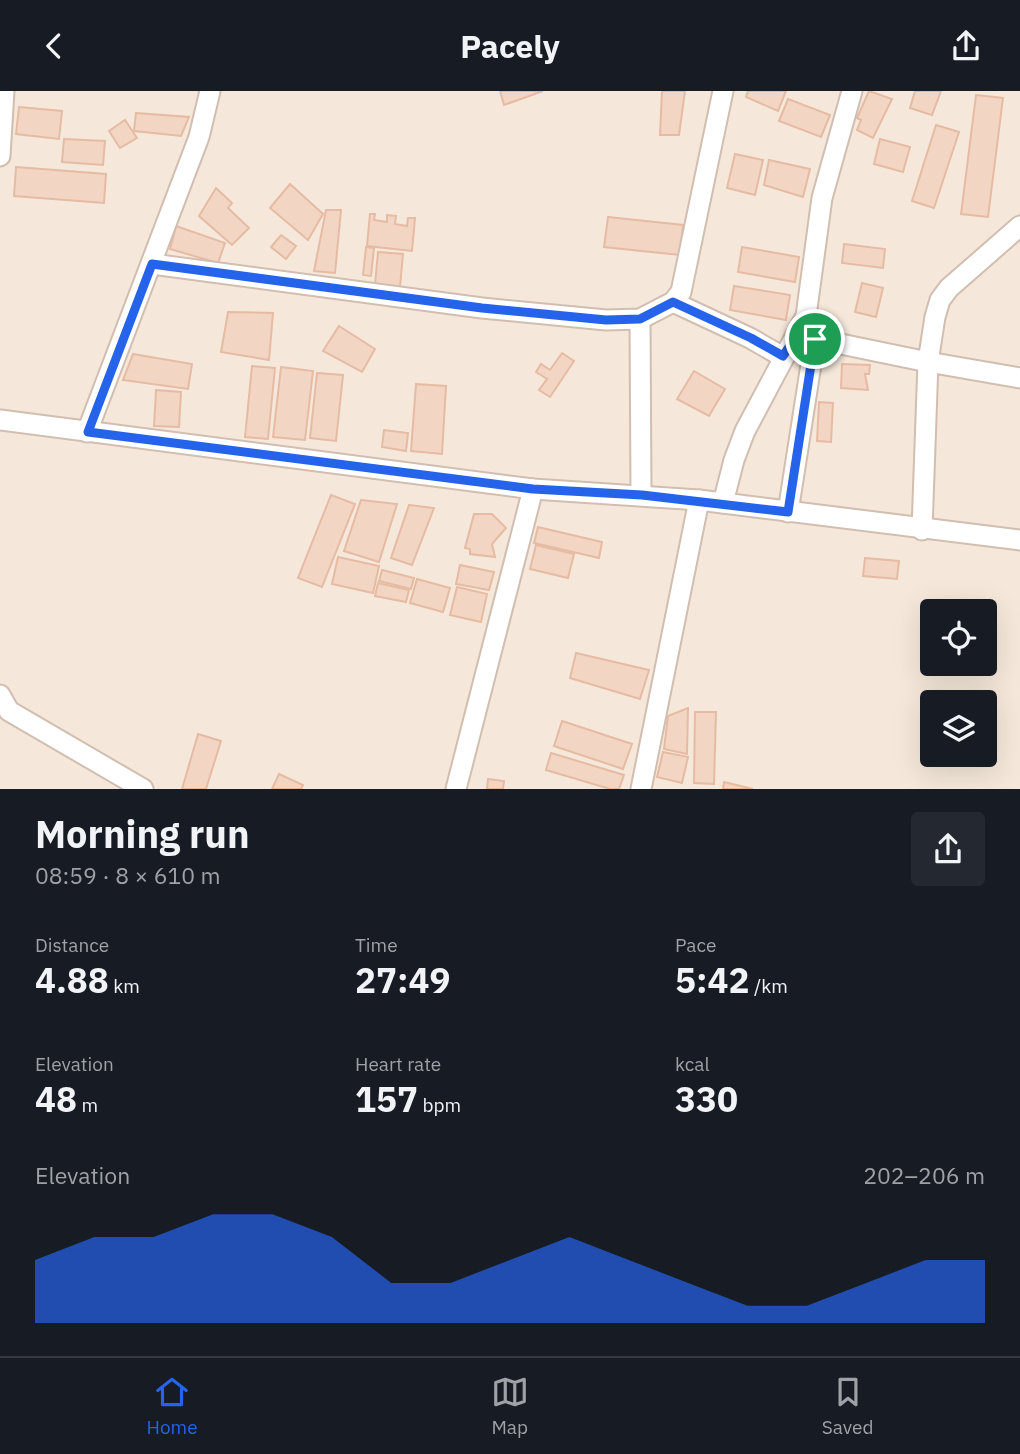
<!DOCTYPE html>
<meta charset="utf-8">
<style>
body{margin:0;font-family:"IBM Plex Sans",sans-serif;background:#242831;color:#f1f3f6;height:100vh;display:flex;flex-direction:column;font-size:26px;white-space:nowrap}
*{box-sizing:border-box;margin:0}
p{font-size:23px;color:#9ea1a6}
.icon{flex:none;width:38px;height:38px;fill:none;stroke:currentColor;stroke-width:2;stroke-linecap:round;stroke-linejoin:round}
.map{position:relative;height:698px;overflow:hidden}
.panel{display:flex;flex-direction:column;background:#171b24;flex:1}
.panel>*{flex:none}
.buttons{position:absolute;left:920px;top:508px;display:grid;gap:14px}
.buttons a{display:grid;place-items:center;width:77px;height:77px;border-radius:7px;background:#171b24;box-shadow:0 7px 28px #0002;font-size:35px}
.pin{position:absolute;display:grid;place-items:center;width:60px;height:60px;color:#fff;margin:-30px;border:4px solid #fff;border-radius:50%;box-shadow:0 2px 7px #0007}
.round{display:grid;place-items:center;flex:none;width:74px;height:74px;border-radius:7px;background:#242831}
.overview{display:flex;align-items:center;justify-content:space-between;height:119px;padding:0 35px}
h1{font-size:38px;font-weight:700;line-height:52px}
.stats{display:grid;grid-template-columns:repeat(3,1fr);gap:10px;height:119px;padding:7px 35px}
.stats div{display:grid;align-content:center}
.stats b{font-size:35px;font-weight:700}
.stats small{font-size:19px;font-weight:400}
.stats p{font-size:19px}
.chart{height:196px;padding:14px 35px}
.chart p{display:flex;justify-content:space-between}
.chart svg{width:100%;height:126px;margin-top:7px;fill:#2563eb;opacity:.7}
header{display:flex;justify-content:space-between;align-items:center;height:91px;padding:0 35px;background:#171b24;font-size:32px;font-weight:700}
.tab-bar{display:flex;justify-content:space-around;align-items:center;height:98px;border-top:2px solid #363941;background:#171b24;font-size:19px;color:#9ea1a6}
.tab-bar a{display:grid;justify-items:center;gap:4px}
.tab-bar .current{color:#2563eb}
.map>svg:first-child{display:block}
.residential{fill:#f5e8da;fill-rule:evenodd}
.building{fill:#f3d5c3;stroke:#e6bba3;stroke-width:2}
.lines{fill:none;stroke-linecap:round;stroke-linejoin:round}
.minor-casing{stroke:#d1beb0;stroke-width:23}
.minor{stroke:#fff;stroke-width:19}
.route-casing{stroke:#fff;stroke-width:14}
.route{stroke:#2563eb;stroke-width:9}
</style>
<header><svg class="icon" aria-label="back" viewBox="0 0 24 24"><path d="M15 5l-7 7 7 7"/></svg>Pacely<svg class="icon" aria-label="share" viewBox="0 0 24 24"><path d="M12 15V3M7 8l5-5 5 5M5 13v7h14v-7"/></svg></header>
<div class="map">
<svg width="1020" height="698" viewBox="0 0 1020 698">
<rect width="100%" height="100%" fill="#fdf6ec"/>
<path class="residential" d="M0,0H1020V698H0ZM933,520H985V572H933ZM933,611H985V663H933Z"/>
<g class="building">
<path d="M500,0H543L504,14Z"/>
<path d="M662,0H685L679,44H660Z"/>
<path d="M748,0H786L778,20L746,6Z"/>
<path d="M869,0L892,8L873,47L857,39L861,29L857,27Z"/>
<path d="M915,0H941L932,24L910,17Z"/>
<path d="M976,4L1003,7L988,126L961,123Z"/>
<path d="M788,8L830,24L821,46L779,30Z"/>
<path d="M19,16L62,20L59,48L16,43Z"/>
<path d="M136,22L189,26L181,45L134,40Z"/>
<path d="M125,29L137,47L120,57L109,40Z"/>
<path d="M936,34L959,41L934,117L912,110Z"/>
<path d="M64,48L105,50L103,74L62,71Z"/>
<path d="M880,48L910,56L903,81L874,73Z"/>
<path d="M735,63L763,69L755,104L727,97Z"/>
<path d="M769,69L810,78L803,106L764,94Z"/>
<path d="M16,76L106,83L104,112L14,105Z"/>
<path d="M290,93L323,123L308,149L270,117Z"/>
<path d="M216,97L232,112L228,117L249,137L232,154L199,125Z"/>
<path d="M326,119H341L335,182L314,180Z"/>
<path d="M370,123H375L374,129L387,131V124L396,125L395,133L407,135L408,127H415L412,160L367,155Z"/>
<path d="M608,126L683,134L680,164L604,156Z"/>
<path d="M176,135L225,152L218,172L170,158Z"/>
<path d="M281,144L296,155L286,168L271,156Z"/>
<path d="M844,153L885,158L883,177L842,172Z"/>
<path d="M366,156L374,157L371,185L363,184Z"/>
<path d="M742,156L799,166L795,191L738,181Z"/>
<path d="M378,161L403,163L400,196L375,194Z"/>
<path d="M862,192L883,197L876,226L855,221Z"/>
<path d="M734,195L790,204L786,229L730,219Z"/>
<path d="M228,221L273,222L269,269L221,261Z"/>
<path d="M339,235L375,258L362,281L323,260Z"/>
<path d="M562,262L574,270L550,306L539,299L547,288L536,281L541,273L550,279Z"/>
<path d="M133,263L192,273L188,298L123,289Z"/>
<path d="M842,273L870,274L869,283H865L868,299L841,297Z"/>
<path d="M252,275L275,277L268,348L245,346Z"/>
<path d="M281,276L313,280L305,349L273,346Z"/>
<path d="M694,280L725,298L709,325L677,308Z"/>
<path d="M317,282L343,284L336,350L310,347Z"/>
<path d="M416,293L446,295L442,363L411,360Z"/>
<path d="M156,299L181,301L179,336L154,335Z"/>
<path d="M819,311L833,312L831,351L817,350Z"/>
<path d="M384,339L408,342L406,360L382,356Z"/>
<path d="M331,404L355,413L322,496L298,487Z"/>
<path d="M361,409L397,413L379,471L344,460Z"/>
<path d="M409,414L434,417L412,474L391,467Z"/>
<path d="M474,423H492L506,437L492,453L495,466L470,463V458L465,457Z"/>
<path d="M538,436L602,451L599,467L534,452Z"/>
<path d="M536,454L574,463L568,487L530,478Z"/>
<path d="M338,466L379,475L373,502L332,493Z"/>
<path d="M865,467L899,470L897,488L863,485Z"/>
<path d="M460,474L494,481L489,499L456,493Z"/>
<path d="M382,479L414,487L411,498L379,490Z"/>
<path d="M417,488L450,497L443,521L410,512Z"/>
<path d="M378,492L409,499L406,511L375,505Z"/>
<path d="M457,496L487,503L481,531L450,524Z"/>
<path d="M576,562L649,579L640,608L570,587Z"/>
<path d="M688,617L687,663L664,658L668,625Z"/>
<path d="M695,621H716L714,693L694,692Z"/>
<path d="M562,630L632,653L623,678L554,655Z"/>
<path d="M198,643L221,650L206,698H182Z"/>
<path d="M663,661L688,666L682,692L657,686Z"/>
<path d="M551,662L624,684L619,698H610L546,679Z"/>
<path d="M279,683L303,694L301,698H272Z"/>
<path d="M488,688L504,690L503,698H487Z"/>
<path d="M724,691L753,698H723Z"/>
</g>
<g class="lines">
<defs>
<g id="minor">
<path d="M0,65L4,0"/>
<path d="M152,173L482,217L606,229L640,228L673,211L681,201L723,0"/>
<path d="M673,211L750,247L783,266"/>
<path d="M640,228L641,404"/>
<path d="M797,244L928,271L935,226L940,209L949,197L1020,135"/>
<path d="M0,329L533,398L699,409L1020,449"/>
<path d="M87,341L199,46L210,0"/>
<path d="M723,412L734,369L745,340L806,225L822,107L852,0"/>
<path d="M788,421L815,248"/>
<path d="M922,439L928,271L1020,287"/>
<path d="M0,604L9,620L143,698"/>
<path d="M456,698L533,398"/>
<path d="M641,698L699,409"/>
</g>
</defs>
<use href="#minor" class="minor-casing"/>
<use href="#minor" class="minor"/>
</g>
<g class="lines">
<defs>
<path id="route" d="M152,173L482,217L606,229L640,228L673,211L751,247L783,265L797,244L815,248L788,421L642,404L533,398L88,341Z"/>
</defs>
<use href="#route" class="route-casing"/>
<use href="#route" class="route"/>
</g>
</svg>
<div class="buttons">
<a><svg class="icon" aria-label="locate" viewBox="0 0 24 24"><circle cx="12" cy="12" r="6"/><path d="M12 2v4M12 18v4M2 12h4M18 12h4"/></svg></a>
<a><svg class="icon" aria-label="layers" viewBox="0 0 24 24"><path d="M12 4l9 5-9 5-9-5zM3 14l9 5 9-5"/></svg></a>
</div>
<div class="pin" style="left:815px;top:248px;background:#1e9e55"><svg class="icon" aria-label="arrive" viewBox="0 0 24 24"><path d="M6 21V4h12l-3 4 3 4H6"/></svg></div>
</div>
<section class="panel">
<div class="overview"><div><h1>Morning run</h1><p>08:59 · 8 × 610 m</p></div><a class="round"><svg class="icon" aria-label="share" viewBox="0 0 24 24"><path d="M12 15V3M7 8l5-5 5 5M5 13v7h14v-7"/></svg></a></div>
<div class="stats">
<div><p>Distance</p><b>4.88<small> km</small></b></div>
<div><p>Time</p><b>27:49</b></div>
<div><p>Pace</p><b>5:42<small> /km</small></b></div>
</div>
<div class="stats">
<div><p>Elevation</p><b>48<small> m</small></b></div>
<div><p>Heart rate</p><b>157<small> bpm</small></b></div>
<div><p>kcal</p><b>330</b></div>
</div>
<div class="chart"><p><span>Elevation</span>202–206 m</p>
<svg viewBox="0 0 160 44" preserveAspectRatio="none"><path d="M0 44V22L10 14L20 14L30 6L40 6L50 14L60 30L70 30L80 22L90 14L100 22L110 30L120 38L130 38L140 30L150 22L160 22V44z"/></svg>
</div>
</section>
<nav class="tab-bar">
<a class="current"><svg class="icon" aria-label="home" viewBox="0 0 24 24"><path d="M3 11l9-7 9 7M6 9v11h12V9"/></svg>Home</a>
<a><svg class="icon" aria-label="map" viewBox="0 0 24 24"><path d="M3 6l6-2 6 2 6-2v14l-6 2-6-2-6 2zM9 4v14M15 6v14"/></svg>Map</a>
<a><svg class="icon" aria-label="saved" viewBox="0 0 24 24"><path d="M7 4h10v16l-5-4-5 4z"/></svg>Saved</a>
</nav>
